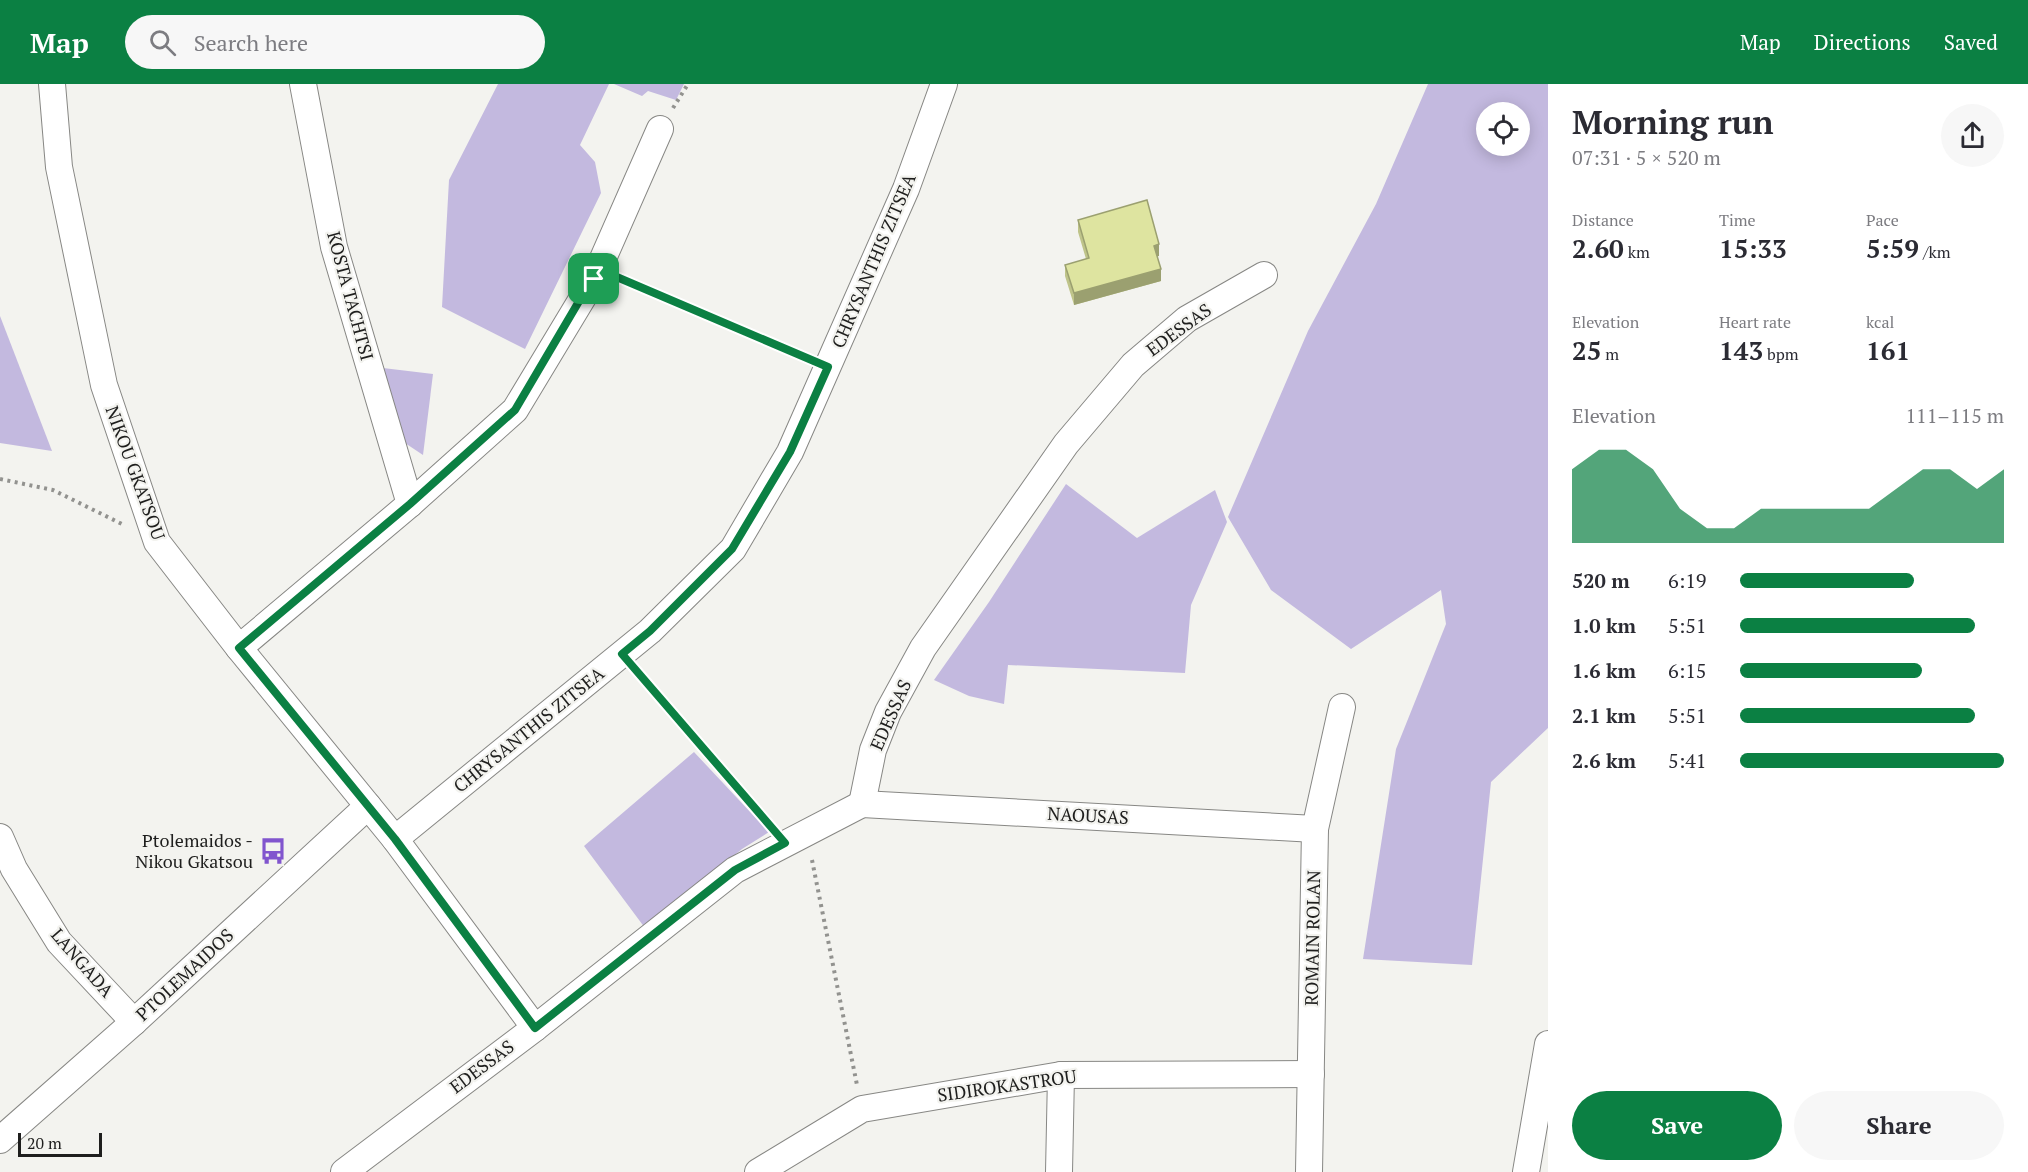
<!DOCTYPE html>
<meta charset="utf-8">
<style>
body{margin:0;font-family:"PT Serif",serif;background:#f7f7f7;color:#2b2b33;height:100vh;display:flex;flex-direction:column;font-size:22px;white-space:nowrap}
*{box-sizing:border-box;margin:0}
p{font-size:20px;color:#7c7c81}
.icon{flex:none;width:33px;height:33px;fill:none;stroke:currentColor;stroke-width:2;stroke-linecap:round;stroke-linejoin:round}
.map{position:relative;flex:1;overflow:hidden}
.sheet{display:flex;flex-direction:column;background:#fff;width:480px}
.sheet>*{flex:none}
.controls{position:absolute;left:1476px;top:18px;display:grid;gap:12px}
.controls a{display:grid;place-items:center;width:54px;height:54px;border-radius:50%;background:#fff;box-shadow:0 3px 15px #0003;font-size:30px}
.scale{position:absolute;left:18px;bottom:15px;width:84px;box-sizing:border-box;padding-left:6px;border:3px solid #1e1e1d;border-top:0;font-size:16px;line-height:21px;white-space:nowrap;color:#1e1e1d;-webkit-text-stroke:4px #f3f3ef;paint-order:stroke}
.pin{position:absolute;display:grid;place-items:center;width:51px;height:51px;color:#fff;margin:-26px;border-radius:12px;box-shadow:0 3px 9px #0006}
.round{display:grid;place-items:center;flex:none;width:63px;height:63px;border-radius:32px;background:#f7f7f7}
.headline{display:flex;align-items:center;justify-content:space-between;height:102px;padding:0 24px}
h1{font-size:33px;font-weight:700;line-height:45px}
.stats{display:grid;grid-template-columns:repeat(3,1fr);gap:9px;height:102px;padding:6px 24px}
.stats div{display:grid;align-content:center}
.stats b{font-size:26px;font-weight:700}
.stats small{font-size:16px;font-weight:400}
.stats p{font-size:16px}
.chart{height:168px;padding:12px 24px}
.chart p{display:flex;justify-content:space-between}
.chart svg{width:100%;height:108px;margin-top:6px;fill:#0b8043;opacity:.7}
.primary-button{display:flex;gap:12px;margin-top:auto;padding:12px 24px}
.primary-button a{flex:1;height:69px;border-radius:36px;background:#0b8043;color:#fff;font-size:24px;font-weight:700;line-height:69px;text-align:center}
.primary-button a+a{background:#f7f7f7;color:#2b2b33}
ul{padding:0 24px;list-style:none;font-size:20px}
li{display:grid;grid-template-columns:96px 72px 1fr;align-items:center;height:45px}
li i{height:15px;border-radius:8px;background:#0b8043}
header{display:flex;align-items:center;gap:36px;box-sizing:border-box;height:84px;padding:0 30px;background:#0b8043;color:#fff}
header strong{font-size:28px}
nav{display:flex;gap:33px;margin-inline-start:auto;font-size:21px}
.search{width:420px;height:54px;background:#f7f7f7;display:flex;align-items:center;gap:15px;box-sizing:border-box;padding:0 21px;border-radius:33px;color:#7c7c81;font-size:22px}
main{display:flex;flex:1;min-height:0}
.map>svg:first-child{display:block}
.green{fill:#c3b9df;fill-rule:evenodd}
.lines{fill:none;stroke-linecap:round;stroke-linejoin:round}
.minor-casing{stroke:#878784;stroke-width:28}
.path{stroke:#92928f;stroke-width:4;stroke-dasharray:3 4.5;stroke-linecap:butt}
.minor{stroke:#fff;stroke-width:26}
.wall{fill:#bfc48a}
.shaded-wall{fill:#9ba070}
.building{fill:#dee4a0;stroke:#9ba070;stroke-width:1.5}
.route-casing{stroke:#fff;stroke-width:12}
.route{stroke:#0b8043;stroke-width:8}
.labels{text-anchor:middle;stroke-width:4.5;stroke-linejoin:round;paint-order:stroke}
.street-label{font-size:18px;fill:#1e1e1d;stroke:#f3f3ef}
.poi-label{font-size:18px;fill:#1e1e1d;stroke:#f3f3ef;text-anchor:end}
</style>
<header>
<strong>Map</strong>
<div class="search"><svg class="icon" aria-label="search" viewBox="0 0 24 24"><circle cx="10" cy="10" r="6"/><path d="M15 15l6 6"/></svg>Search here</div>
<nav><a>Map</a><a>Directions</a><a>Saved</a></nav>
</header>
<main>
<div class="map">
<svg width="1548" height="1088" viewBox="0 0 1548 1088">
<rect width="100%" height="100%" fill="#f3f3ef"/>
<g class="green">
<path d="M498,0H609L580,61L595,78L601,109L525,265L442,223L449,96Z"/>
<path d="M614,0H684L676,16L648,7L642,12Z"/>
<path d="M1428,0H1548V644L1491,698L1472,881L1363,875L1396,665L1446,540L1441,506L1351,565L1271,506L1228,433L1308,247L1376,120ZM1486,28H1520V62H1486Z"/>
<path d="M0,232L52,367L0,359Z"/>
<path d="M383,284L433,290L423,371L405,359Z"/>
<path d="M1066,400L1137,454L1215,406L1227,438L1191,521L1185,589L1008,581L1004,620L969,612L934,596L989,518Z"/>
<path d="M694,668L769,748L742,765L645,844L584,762Z"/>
</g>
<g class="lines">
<defs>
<g id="minor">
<path d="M52,0L59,83L104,301L157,458L239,564L395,755L535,944"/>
<path d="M303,0L334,163L410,420"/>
<path d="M239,564L410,420L515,326L594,195L660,45"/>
<path d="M862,720L873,666L888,628L923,564L1066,360L1133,281L1187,235L1264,191"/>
<path d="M862,720L1315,745"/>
<path d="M0,753L14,785L59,858L134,938"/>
<path d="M395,755L650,547L733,465L790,368L906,105L944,0"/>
<path d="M0,1056L134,938L368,722"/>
<path d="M344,1088L535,944L735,786L862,720"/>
<path d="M758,1088L862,1025L1061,991L1311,990"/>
<path d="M1059,1088L1061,991"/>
<path d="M1309,1088L1315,745L1342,623"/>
<path d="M1526,1088L1548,960"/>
</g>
</defs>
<use href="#minor" class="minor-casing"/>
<g class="path">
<path d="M673,24L688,0"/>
<path d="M621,195L805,273"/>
<path d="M0,395L53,406L122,440"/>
<path d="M639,590L769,741"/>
<path d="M812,776L857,1001"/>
</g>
<use href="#minor" class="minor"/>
</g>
<path class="wall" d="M1078,136L1159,172H1157L1161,197L1074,221L1065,192V181L1086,175L1078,148Z"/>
<g class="shaded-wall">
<path d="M1159,160V172L1154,173V162Z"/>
<path d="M1161,185V197L1074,221V209Z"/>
</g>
<path class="building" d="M1147,116L1159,160L1154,162L1161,185L1074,209L1065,181L1089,174L1078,136Z"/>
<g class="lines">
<defs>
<path id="route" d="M598,185L828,283L790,368L732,465L650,547L622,570L785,759L735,786L535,944L395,755L239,564L410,420L515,326Z"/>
</defs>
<use href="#route" class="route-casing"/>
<use href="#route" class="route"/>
</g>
<defs>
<symbol id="bus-bare" viewBox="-9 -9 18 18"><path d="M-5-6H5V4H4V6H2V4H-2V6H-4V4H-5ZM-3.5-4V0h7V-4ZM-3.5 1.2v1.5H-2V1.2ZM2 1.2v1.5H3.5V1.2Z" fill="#8155ce" stroke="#f3f3ef" stroke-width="2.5" paint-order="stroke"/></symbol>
</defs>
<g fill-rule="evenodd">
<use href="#bus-bare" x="254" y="748" width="38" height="38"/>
</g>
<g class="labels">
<g class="street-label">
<text transform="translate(874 177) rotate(-67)" y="6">CHRYSANTHIS ZITSEA</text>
<text transform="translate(350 212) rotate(75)" y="6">KOSTA TACHTSI</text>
<text transform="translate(1179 246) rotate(-36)" y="6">EDESSAS</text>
<text transform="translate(135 389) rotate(70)" y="6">NIKOU GKATSOU</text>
<text transform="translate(891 631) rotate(-66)" y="6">EDESSAS</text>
<text transform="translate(529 646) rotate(-39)" y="6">CHRYSANTHIS ZITSEA</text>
<text transform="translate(1088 732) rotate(3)" y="6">NAOUSAS</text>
<text transform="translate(1313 854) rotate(-89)" y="6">ROMAIN ROLAN</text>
<text transform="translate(82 879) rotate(49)" y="6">LANGADA</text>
<text transform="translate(185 891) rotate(-43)" y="6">PTOLEMAIDOS</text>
<text transform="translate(482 983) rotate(-37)" y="6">EDESSAS</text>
<text transform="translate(1007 1002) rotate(-8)" y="6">SIDIROKASTROU</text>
</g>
<g class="poi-label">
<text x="253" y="763">Ptolemaidos -<tspan x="253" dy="21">Nikou Gkatsou</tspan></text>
</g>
</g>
</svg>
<div class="controls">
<a><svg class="icon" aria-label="locate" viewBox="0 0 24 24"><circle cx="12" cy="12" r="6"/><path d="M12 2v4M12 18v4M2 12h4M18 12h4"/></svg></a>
</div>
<div class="scale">20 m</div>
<div class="pin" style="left:594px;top:195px;background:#1e9e55"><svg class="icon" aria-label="arrive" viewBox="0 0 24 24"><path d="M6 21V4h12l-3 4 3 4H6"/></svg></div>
</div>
<section class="sheet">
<div class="headline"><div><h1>Morning run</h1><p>07:31 · 5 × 520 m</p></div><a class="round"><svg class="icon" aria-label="share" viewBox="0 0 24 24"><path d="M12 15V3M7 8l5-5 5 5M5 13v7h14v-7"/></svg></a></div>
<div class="stats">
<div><p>Distance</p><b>2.60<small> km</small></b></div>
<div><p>Time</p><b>15:33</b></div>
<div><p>Pace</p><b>5:59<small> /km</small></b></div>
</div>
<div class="stats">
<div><p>Elevation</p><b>25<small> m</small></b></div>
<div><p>Heart rate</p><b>143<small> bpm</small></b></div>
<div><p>kcal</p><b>161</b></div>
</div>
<div class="chart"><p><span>Elevation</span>111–115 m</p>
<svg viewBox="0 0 160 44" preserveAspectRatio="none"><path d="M0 44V14L10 6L20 6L30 14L40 30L50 38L60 38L70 30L80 30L90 30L100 30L110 30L120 22L130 14L140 14L150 22L160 14V44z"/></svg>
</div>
<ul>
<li><b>520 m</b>6:19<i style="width:66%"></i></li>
<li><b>1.0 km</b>5:51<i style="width:89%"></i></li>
<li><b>1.6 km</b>6:15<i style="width:69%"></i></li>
<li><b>2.1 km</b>5:51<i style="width:89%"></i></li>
<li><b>2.6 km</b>5:41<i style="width:100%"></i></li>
</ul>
<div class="primary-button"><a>Save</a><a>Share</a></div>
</section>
</main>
